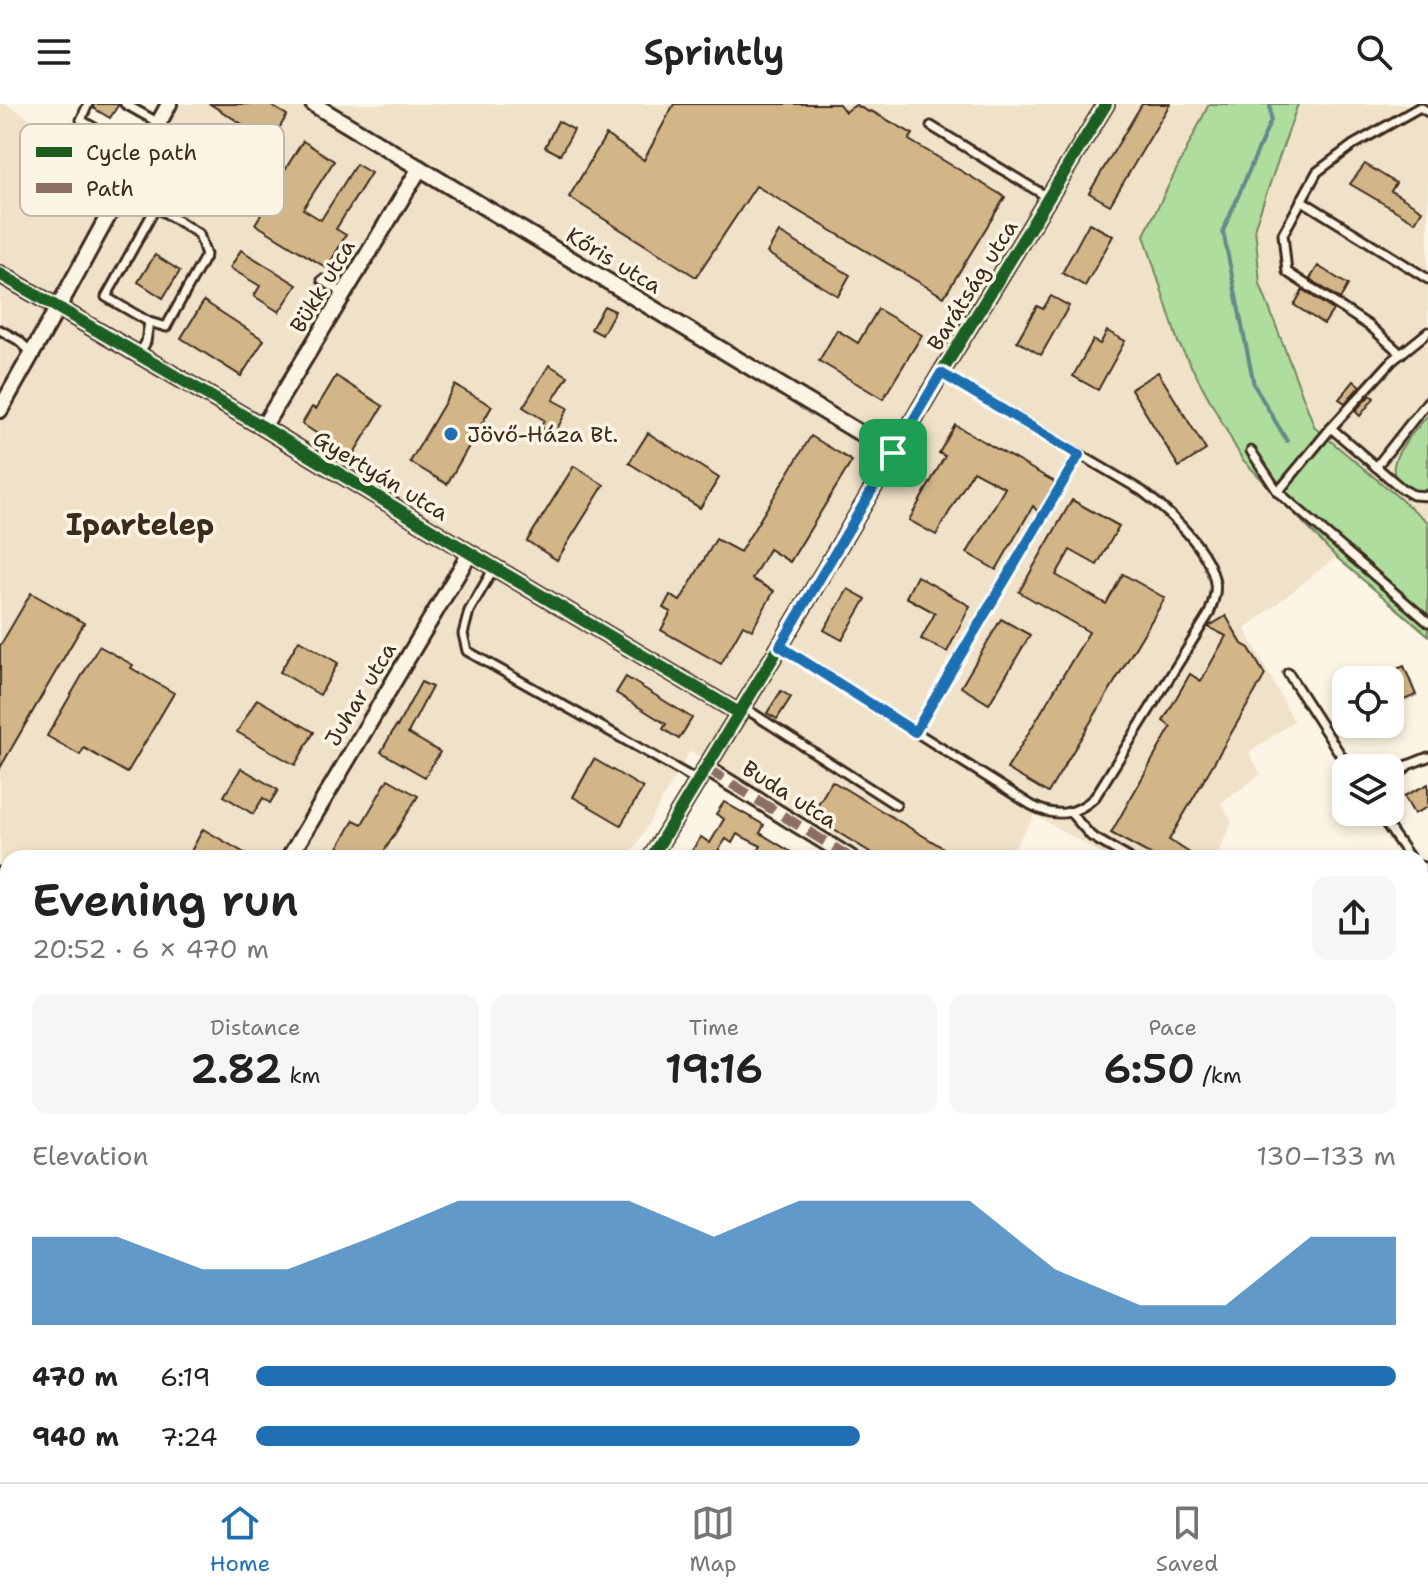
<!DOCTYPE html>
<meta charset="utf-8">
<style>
body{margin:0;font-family:"Shantell Sans",sans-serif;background:#f6f6f6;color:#222;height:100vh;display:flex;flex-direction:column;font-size:30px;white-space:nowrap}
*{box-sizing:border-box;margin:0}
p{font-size:26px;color:#767676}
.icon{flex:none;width:44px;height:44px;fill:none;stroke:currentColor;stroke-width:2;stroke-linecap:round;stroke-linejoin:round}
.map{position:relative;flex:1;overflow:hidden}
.panel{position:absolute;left:0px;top:746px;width:1428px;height:632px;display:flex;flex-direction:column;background:#fff;border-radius:24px 24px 0 0;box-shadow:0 4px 12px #0003}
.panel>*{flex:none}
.buttons{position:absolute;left:1332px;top:562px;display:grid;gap:16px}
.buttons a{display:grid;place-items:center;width:72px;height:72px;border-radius:16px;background:#fff;box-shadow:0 4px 12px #0003;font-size:40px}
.pin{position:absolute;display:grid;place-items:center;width:68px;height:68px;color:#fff;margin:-34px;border-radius:16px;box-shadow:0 4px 12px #0006}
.round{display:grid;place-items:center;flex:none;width:84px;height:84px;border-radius:16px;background:#f6f6f6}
.summary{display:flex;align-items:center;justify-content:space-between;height:136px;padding:0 32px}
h1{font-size:44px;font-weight:600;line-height:60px}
.figures{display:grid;grid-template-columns:repeat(3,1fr);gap:12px;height:136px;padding:8px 32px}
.figures div{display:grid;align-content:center;border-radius:16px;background:#f6f6f6;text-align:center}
.figures b{font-size:40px;font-weight:600}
.figures small{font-size:22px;font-weight:400}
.figures p{font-size:22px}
.chart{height:224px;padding:16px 32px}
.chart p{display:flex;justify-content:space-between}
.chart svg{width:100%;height:144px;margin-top:8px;fill:#1f6fb2;opacity:.7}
ul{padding:0 32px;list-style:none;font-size:26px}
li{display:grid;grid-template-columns:128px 96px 1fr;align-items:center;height:60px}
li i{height:20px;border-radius:10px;background:#1f6fb2}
header{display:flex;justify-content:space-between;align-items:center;height:104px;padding:0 32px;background:#fff;font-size:36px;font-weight:600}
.tabs{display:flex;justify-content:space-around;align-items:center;height:112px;border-top:2px solid #e0e0e0;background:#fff;font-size:22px;color:#767676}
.tabs a{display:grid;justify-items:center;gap:4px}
.tabs .current{color:#1f6fb2}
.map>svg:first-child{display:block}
.built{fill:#f0e2c9}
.green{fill:#aedd9d;stroke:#74845e;stroke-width:2}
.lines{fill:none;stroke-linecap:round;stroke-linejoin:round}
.stream{stroke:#628c8a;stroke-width:4}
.building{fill:#d3b688;stroke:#3b2a1e;stroke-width:2}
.service-casing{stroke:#3b2a1e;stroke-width:13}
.minor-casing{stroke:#3b2a1e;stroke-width:20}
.service{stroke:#fcf5e5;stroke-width:7}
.minor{stroke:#fcf5e5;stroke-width:14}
.quiet{stroke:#8d6e63;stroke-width:10;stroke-dasharray:20 10;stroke-linecap:butt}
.cycleway-casing{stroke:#fcf5e5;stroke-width:17}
.cycleway{stroke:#1b5e20;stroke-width:12}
.route-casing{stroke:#fff;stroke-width:16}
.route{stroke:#1f6fb2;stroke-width:10}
.poi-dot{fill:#1f6fb2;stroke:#fcf5e5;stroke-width:3}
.labels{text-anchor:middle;stroke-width:7;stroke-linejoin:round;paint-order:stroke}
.street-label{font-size:22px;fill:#3b2a1e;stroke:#fcf5e5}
.poi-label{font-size:22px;fill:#3b2a1e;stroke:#fcf5e5;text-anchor:start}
.district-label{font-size:30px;font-weight:bold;fill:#3b2a1e;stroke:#fcf5e5}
.key{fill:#fcf5e5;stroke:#c2b8a9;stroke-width:2}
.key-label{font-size:22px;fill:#3b2a1e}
</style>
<header><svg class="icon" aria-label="menu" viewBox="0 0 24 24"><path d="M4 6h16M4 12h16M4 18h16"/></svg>Sprintly<svg class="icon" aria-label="search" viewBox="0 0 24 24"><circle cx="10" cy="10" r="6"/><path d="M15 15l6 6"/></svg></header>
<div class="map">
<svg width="1428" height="1378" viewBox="0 0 1428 1378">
<rect width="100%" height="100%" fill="#fcf5e5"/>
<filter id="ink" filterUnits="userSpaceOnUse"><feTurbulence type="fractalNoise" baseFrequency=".0125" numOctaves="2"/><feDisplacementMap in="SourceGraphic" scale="16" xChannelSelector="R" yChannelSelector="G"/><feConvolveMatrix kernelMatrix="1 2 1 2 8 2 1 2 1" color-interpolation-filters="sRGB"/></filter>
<g filter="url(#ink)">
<g class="built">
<path d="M0,0H6L121,67L158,0H1209L1144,132L1178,238L1242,355L1336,453L1245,525L1294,617L1249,649L1261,670L1221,699L1232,718L1216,754H1108L1035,711L1008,754H872L690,647L629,754H8V1370H272L268,1378H0Z"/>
<path d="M1298,0H1428V311L1398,348L1425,386L1428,385V418L1315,324L1259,180L1254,122Z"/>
</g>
<g class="green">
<path d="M1209,0H1298L1255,122L1260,180L1315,324L1428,418V531L1336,453L1242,355L1178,238L1144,131Z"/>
<path d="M1428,311V385C1419,387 1412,388 1403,382C1376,362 1415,328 1428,311Z"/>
</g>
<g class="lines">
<path class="stream" d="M1270,0L1271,16L1223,127L1254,281L1287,337"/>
</g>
<g class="building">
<path d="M94,0H119L110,14L93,4Z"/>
<path d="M210,0H268L287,11L271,38Z"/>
<path d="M674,0H839L845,8L856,1L869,8L871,7L913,30L909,36L1005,93L944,193L756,82L696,173L569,93L606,31L644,56Z"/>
<path d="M1142,0H1170L1110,101L1089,89Z"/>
<path d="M558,17L574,26L560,51L545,43Z"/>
<path d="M303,37L334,57L303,105L321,116L356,60L371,69L336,125L346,131L327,164L255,120L284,74L281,72Z"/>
<path d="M1365,60L1396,79L1391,87L1422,106L1415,118L1350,80Z"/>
<path d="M1089,119L1113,132L1085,182L1062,169Z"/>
<path d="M779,128L850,171L838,192L767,149Z"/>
<path d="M241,146L297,181L279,208L254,192L260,182L230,164Z"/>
<path d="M155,151L180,167L163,194L138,178Z"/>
<path d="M1318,162L1348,181L1340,195L1310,175Z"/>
<path d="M1303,186L1333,206L1324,220L1294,201Z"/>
<path d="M1051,192L1069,202L1041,251L1017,237L1037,202L1043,205Z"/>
<path d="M204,197L264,236L241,272L181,234Z"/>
<path d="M604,202L615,207L602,231L591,225Z"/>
<path d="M878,205L922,231L883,295L819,257L837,226L858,239Z"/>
<path d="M1107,227L1125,237L1098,286L1073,272L1093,236L1100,240Z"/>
<path d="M549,261L568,272L553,296L568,304L554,331L540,323L544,316L523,303Z"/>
<path d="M1158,268L1206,346L1179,363L1131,285Z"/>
<path d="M336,272L383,302L352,352L302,320L312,303L316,305Z"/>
<path d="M1354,277L1360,282L1345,299L1339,295Z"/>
<path d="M455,281L492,302L447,380L410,358Z"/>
<path d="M1370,291L1374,294L1360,312L1355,307Z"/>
<path d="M955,321L1055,378L1038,408L1033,402L996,466L967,449L1005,384L973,367L936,431L909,416L945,352L939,349Z"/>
<path d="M648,329L719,374L700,404L629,359Z"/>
<path d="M811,332L852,357L790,458L769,445L752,475L774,487L752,526L743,521L721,560L661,526L671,508L663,504L670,491L680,497L716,435L740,448Z"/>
<path d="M574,362L604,381L557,456L527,437Z"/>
<path d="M1072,396L1119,422L1097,461L1070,446L1056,471L1106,500L1123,470L1165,494L1048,689L1007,665L1089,528L1019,488Z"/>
<path d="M917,472L970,502L947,548L921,535L935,509L906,493Z"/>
<path d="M848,485L866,495L842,536L824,526Z"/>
<path d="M31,489L84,519L0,664V542Z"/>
<path d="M1226,512L1242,540L1249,544L1265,571L1169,736L1198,754H1157L1111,729L1171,623L1163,617L1190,570L1201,577L1226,532L1208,523Z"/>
<path d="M1001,515L1030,531L989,600L961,583Z"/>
<path d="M299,536L338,559L320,591L280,568Z"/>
<path d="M99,542L133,561L131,564L174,589L127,669L84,644L80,651L47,632Z"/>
<path d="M1404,562L1416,591L1390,602V568Z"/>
<path d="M626,573L692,614L679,635L663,625L666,620L616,589Z"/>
<path d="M421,578L432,583L408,629L440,648L425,673L381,648L396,622L397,623Z"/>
<path d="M781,587L791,593L777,615L767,609Z"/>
<path d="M257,595L314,628L295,661L237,628Z"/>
<path d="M594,655L643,684L621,721L573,693Z"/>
<path d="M241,664L278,686L270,699L263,694L253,710L224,692Z"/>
<path d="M388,675L418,692L380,754H332L354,716L362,720Z"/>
<path d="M832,677L960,754H880L811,712Z"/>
<path d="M1428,680V703L1414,710L1404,692Z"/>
<path d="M724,698L764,721L760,729L801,754H754L761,742L737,730L732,739L726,735L713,754H687L701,733L710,739L724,715L716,710Z"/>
<path d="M203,725L253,754H199L190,749Z"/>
</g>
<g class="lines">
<defs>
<g id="service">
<path d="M88,0L81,16L141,51"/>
<path d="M125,0L159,19"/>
<path d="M931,22L1049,94"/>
<path d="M124,83L199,130L206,151L166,223L149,218L146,238L139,251"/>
<path d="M1301,96L1428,175"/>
<path d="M322,176L343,189"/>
<path d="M957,211L971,219"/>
<path d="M149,218L106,193L156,103"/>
<path d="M0,226L18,236L32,249"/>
<path d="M1401,250L1371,223L1287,168L1283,130L1317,68L1353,41L1420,3L1428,8"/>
<path d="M1331,324L1392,257L1428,228"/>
<path d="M1251,347L1278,388L1428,518"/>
<path d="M1376,363L1428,297"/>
<path d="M1278,388L1331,324L1401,384L1413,391L1428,392"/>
<path d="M494,464L469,507L463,530L467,547L698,677"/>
<path d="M780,542L1031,701C1055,714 1075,712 1095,693L1209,510C1212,500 1217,490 1215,479C1210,445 1168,407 1142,387L941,269"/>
<path d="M1288,569L1349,664"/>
<path d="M743,603L896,701"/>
<path d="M915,628L1079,351"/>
<path d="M1390,681L1408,661L1428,653"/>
<path d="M1070,708L1091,732L1129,754"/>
<path d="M1378,708L1410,754"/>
<path d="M1420,762L1428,764"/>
<path d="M0,768L8,772"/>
<path d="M1408,1370L1410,1378"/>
</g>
<g id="minor">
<path d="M313,0L893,349"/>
<path d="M0,170L263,323L470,449L739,609"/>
<path d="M0,306L66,189L169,0"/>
<path d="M263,323L420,64"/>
<path d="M706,664L851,754"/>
<path d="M289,754L470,449"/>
<path d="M651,754L780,542L941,269L1106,0"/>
<path d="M0,861L8,866"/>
<path d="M1420,870L1428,869"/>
<path d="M1420,1023L1428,1005"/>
<path d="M0,1341L8,1346"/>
<path d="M49,1370L62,1378"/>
<path d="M835,1370L843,1378"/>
<path d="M1243,1370L1251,1374"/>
<path d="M274,1378L278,1370"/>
</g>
</defs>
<use href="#service" class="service-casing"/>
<use href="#minor" class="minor-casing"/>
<use href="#service" class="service"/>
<use href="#minor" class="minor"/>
<path class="quiet" d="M706,664L851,754"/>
<defs>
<g id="cycleway">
<path d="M0,170L263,323L470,449L739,609"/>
<path d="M651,754L780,542L941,269L1106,0"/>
</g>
</defs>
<use href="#cycleway" class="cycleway-casing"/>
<use href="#cycleway" class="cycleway"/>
</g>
</g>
<g class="lines" filter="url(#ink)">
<defs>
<path id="route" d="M941,269L1079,351L915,628L780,542Z"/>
</defs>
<use href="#route" class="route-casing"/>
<use href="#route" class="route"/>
</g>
<circle class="poi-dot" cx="451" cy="330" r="8"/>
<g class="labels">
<g class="street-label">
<text transform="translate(614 156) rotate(31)" y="8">Kőris utca</text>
<text transform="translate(972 181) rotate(-58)" y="8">Barátság utca</text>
<text transform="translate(322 182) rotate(-59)" y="8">Bükk utca</text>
<text transform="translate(381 371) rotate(31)" y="8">Gyertyán utca</text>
<text transform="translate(360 590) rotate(-59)" y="8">Juhar utca</text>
<text transform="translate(790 690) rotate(32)" y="8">Buda utca</text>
</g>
<g class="poi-label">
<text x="467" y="338">Jövő-Háza Bt.</text>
</g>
<g class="district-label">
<text x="140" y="431">Ipartelep</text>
</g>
</g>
<rect x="20" y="20" width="264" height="92" rx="12" class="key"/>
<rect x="36" y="43" width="36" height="10" fill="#1b5e20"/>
<rect x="36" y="79" width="36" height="10" fill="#8d6e63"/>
<g class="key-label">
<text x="86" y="56">Cycle path</text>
<text x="86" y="92">Path</text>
</g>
</svg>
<div class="buttons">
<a><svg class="icon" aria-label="locate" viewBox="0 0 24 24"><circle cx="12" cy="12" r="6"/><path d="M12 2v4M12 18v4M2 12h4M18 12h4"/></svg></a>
<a><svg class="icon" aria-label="layers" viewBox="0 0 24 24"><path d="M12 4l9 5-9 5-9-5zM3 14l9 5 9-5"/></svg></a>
</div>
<div class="pin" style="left:893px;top:349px;background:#1e9e55"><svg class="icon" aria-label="arrive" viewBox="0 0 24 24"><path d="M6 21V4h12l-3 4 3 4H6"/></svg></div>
<section class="panel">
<div class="summary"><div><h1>Evening run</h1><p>20:52 · 6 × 470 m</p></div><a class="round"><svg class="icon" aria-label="share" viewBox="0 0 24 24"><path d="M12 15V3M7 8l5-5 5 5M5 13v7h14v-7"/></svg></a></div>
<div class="figures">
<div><p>Distance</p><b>2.82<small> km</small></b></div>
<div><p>Time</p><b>19:16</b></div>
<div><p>Pace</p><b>6:50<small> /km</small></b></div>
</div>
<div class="chart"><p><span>Elevation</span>130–133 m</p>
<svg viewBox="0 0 160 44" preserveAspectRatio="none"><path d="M0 44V17L10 17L20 27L30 27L40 17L50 6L60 6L70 6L80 17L90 6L100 6L110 6L120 27L130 38L140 38L150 17L160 17V44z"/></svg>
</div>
<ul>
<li><b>470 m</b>6:19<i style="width:100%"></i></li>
<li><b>940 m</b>7:24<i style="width:53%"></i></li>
</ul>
</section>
</div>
<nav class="tabs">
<a class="current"><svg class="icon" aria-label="home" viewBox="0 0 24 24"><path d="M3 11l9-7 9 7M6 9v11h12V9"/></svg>Home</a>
<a><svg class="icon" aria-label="map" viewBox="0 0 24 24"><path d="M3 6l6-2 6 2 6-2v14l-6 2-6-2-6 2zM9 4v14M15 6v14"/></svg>Map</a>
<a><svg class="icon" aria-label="saved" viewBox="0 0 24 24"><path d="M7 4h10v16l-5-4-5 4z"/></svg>Saved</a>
</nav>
